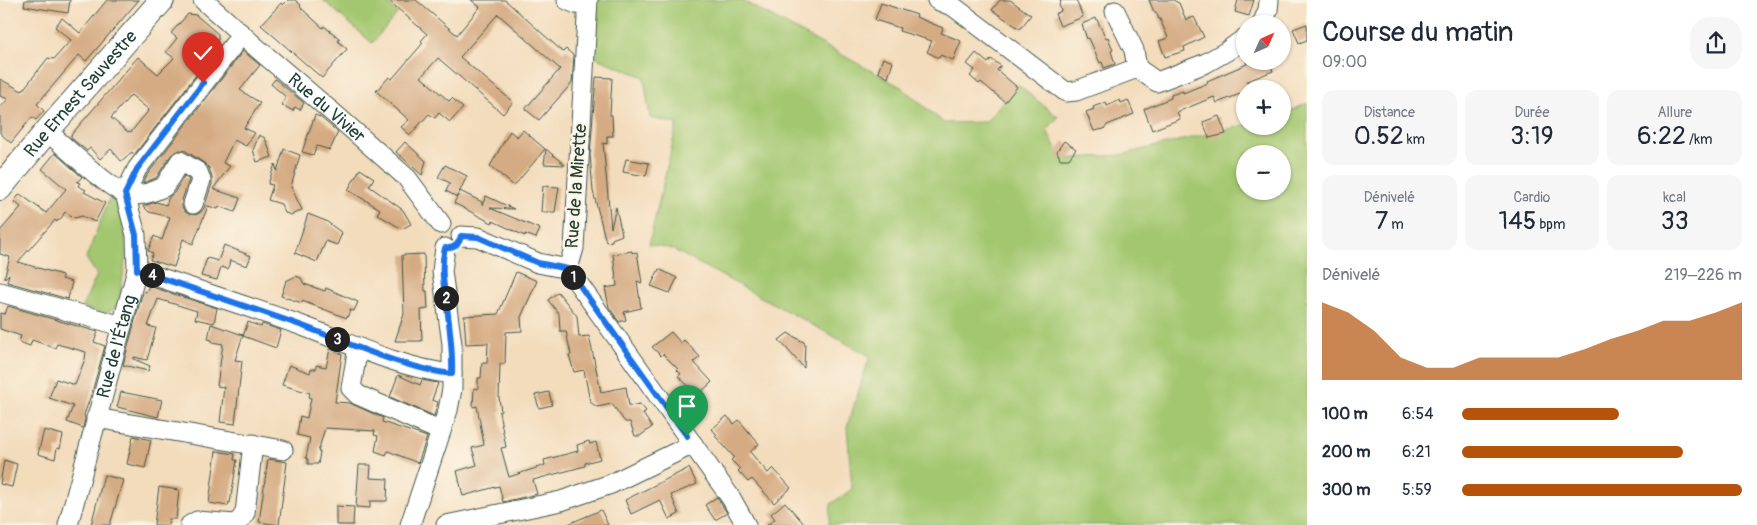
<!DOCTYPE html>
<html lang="fr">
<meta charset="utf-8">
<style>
body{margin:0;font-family:Pangolin,sans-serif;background:#f6f6f7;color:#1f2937;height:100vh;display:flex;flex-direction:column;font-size:19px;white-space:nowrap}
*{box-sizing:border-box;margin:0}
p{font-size:16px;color:#747a83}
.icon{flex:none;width:28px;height:28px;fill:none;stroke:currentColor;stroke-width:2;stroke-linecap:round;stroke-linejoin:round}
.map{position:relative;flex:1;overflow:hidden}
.panel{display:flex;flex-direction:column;background:#fff;width:450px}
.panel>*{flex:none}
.needle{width:32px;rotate:45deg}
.tools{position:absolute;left:1236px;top:15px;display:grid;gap:10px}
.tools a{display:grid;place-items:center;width:55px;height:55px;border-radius:50%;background:#fff;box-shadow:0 1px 4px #0004;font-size:25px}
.pin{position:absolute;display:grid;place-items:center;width:42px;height:42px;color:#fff;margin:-51px -21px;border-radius:50% 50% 50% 0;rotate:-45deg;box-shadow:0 0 5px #0007}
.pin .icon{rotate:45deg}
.km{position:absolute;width:25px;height:25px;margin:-12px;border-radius:50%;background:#222;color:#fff;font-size:14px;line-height:25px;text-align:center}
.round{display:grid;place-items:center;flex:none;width:52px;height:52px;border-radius:20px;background:#f6f6f7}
.overview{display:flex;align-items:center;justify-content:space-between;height:85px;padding:0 15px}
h1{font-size:28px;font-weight:600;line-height:38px}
.metrics{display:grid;grid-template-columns:repeat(3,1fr);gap:8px;height:85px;padding:5px 15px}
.metrics div{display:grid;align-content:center;border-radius:12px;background:#f6f6f7;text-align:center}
.metrics b{font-size:25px;font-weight:600}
.metrics small{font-size:14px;font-weight:400}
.metrics p{font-size:14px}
.chart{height:140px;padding:10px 15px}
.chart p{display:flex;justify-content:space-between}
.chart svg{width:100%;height:90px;margin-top:5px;fill:#b45309;opacity:.7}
ul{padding:0 15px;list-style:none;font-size:16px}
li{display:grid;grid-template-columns:80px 60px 1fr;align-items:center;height:38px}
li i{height:12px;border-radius:6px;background:#b45309}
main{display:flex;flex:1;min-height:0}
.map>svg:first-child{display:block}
.green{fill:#a3c770;stroke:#618252;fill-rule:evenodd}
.building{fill:#d5ab83;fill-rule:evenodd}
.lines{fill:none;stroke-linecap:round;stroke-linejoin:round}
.minor-casing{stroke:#3f5548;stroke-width:21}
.major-casing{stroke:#3f5548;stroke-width:26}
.minor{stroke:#fff;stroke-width:19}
.major{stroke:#fff;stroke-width:24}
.route-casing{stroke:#fff;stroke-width:10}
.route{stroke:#1a73e8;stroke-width:6}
.labels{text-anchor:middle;stroke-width:5;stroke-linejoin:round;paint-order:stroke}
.street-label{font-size:18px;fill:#1f3d34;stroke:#fcf5e5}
</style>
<main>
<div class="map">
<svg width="1307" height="525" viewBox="0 0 1307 525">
<rect width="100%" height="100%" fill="#fcf5e5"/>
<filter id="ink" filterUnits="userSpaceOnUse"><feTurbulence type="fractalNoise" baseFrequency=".02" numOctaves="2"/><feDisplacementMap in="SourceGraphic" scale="10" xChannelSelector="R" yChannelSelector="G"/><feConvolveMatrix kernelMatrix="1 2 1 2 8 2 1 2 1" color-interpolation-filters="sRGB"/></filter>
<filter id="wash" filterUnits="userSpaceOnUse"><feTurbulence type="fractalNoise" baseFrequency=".0096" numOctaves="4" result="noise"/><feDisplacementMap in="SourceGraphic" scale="20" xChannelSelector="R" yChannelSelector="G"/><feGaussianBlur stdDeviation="1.12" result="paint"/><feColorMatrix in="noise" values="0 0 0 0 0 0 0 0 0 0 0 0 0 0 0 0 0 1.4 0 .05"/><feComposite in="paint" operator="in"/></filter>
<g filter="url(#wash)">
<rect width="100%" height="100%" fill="#f3dcbc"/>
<g class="green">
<path d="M323,0H383L398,13L372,43Z"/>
<path d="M596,0H741L901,87L944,123L986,122L1017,84L1058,117L1047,130L1061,159L1120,155L1245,125L1282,126L1283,115L1307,103V525H829L831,504L852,489L847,427L870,356L672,249L649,244L677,124L650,118L644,77L584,53ZM1245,154H1282V191H1245Z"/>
<path d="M110,197C134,226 125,269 118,302L115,308L104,314L82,307L97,275L86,258Z"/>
</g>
<g id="blocks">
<g class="building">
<path d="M25,0H70L68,13L24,6Z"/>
<path d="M107,0H139L86,61L79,55L37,104L44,111L36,120L32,117L11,143L0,133V108L8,99L0,96V79L22,91L48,58L54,59L71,40L55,27L62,18L80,33Z"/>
<path d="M288,0H295L301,5L300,7L323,28L324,26L340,39L338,41L347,49L322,78L261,25L281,3L283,5Z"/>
<path d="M388,0H416L457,35L480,7L471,0H505L563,52L566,49L574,56L572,83L539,120L525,109L560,69L498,14L460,57L513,102L503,114L438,58L421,77L449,101L452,98L463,108L450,122L439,113L435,118L429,114L410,135L401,127L409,120L376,91L389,77L392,79L423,43L421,41L427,34Z"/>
<path d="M1000,0H1010L1031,15L1020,29L992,10Z"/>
<path d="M1060,0H1076L1083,17L1060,26L1055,14L1061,11L1059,4L1061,3Z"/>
<path d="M1149,0H1173L1179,3L1186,20L1194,17L1204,37L1184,47L1185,51L1165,57L1159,41L1168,38L1160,19H1159L1156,12H1154Z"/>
<path d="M1238,0H1254L1249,16L1235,12Z"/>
<path d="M881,3L917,15L916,17L943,28L941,33L961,41L953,60L940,55L939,58L927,52L932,41L899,31L900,28L875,20Z"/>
<path d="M188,14L196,15L218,34V40L209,50L213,53L134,155L132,152L121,161L111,149L100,159L90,148L87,151L71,138V135L138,57L158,74L174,58L166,52L177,38L171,33ZM131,95L149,110L131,132L129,131L128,132L111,118Z"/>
<path d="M1096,18L1106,38L1108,37L1113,50L1111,51L1115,64L1104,68L1102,62L1100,63L1089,38L1087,39L1082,24Z"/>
<path d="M1307,24V40L1299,43L1293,29Z"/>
<path d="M243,51L260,65L240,90L260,103L244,128L255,133L246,146L234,140L223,163L230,166L213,189L240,198L235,212L219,206L218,209L208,206L193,244L183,239L174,267L150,260L153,253L148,251L154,236L162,240L170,217L149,212L143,206L156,202L166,205L169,197L174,193L184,176L189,180L182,200V207L185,212L189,214L196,215L201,212L204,208L212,184V177L209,168L204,163L186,151L180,150L171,155L156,178L143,183L147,175Z"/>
<path d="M976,53L988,63L991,59L1001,66L997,70L1017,87L1005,102L981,82L979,84L970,76L975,70L967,64Z"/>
<path d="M883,58L893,62L888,78L878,72Z"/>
<path d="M1246,61H1269L1273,71L1247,81L1250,89H1245V92L1217,103L1214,97L1177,112L1180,119L1152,130L1144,109L1171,98V95L1183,91V93L1208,83L1207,81L1247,64Z"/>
<path d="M596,77L612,78L610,115H612L613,136H607V144L603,143L611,228L616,207L622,235L612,239V241L606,242L593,191L590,155Z"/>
<path d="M275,79L304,103L300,110L295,107L293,111L282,105L286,97L271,84Z"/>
<path d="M1120,100L1121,103L1128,100L1134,114L1107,125L1104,129L1094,131L1086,112L1094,109L1093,107L1106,102L1107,106Z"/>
<path d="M315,115L320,117L338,132L330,150L317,146L313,155L302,152Z"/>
<path d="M1219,116L1226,134L1209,138L1203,122Z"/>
<path d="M523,130L545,149L514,186L490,166L510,131L517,137Z"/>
<path d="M259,135L265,138L272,157L257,162L253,150Z"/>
<path d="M1064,141L1076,149L1069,159H1060L1057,151Z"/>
<path d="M405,142L426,161L422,175L396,152Z"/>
<path d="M284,149L300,155L291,187L302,210L291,215L285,213L281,204L268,200L273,185L268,184L275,164L277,171Z"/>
<path d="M546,149L565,165L544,164Z"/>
<path d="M55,153L82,177L77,182L80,183L78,186L86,190L84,192L105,203L95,222L82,216L75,218L65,212L60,220H58L57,222L55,220L18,262L62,275V279L72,282L68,299L7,282L9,274L4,279L10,257L0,254V231L21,207L14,201L20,194L46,213L66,189L42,169Z"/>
<path d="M626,159L649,163L646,176L623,172Z"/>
<path d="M445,165L467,176L457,197L446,191L450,183L438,177Z"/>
<path d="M360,169L374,178L369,186L403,210L411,224L402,229L377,214L380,209L348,190Z"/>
<path d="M543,186L559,187L555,212H541Z"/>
<path d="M460,191L482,202V205L486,196L514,209L490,208L540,229L536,238L525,234V236L493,221L492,223L454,203Z"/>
<path d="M308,214L326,221L342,233L337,245L326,241L317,262L295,253Z"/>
<path d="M224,245L251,256L247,266L230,260L228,269L221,267L217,280L201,276L207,258L218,261Z"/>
<path d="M632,251V253L637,252L642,283L637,281L641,308L624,312L626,320L619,322L609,307L605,288L617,286L613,254Z"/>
<path d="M424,254L425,291H427L428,309L421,310L422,341H395L404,314L402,255Z"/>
<path d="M659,269L677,278L670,293L651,286Z"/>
<path d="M516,272L537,281L521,317L522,331L506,332L505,364H500L499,398L501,411L499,412L506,447L501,448L509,477L545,465L544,460L578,451L577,445L589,441L590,444L596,442L600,459L585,463V466L533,480L537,494L503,502L499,486L463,496L457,471L477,465L472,448L484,445L477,406L473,407L474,388L478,389V378H481L482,363H487L488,343L466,344L464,316L498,314Z"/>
<path d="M296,276L301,278L304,284L325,291L326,288L358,302L354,311L350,310L347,318L302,301V303L281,296L286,281Z"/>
<path d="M149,286L217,308L214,323L195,319L197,311L158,299L148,326L156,328L147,360L134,357V359L150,366L148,371L123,365L141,298L144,291L146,292Z"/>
<path d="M558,292L577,316L579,337L589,336L601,392L626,387L629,406L640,404L646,411L643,414L652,427L640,436H635L630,422H625L612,404L597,407L590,402L584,370L574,372L569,355H571L566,331H560L559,314L548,300Z"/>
<path d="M8,306L98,332L94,342L105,346L92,392L84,415L85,419L83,428L67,422L73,406L49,398L56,379L75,385L85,359L86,352L57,344L55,348L32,340L30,346L19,342L21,336L0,329V313L5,314Z"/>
<path d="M248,322L261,327L262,324L281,330L276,348L243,336Z"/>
<path d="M211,324L243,335L235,360L242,361L235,424L220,422L224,387L217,386L223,344L212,342V340L208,339Z"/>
<path d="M671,332L681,343L684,340L700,357L694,362L712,382L698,395L678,376L681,374L677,370L678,369L663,354L661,356L652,347Z"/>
<path d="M788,333L805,343L804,368L779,340Z"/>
<path d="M330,349L342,354L335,402L350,403L383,418L382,422L427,437L418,463L388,451L386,455L375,451L378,436L374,435L375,431L325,428L318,452H320L318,464H308V459L306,458L310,438L297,435L300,416L307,418L311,398L309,397L310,393L282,385L289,365L310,373L311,369H316V365L326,367Z"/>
<path d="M398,375L420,385L422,380L438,383L432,400L438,402L434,416L390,397Z"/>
<path d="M121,392L162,400L158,417L117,407Z"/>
<path d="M549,392L552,405L539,408L535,395Z"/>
<path d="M727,416L734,424L739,420L759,444L750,452L768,473L773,468L791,488L774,503L752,479L748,482L738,471L740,469L731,460L734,457L715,436L717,435L712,429Z"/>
<path d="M44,430L63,435L60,449L57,448L55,459L38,454Z"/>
<path d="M133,436L151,440L145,468L127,464Z"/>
<path d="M216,451L235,454L234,460H237L230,503L229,502L228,506L209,503Z"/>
<path d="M268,459L287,462L279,525L259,522Z"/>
<path d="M4,460L17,464L12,487L0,484Z"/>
<path d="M359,465H371L370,478L388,479L387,501H370V508L356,507Z"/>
<path d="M689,468L697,484L671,495L679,514L669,519L660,500L631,514L625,500Z"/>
<path d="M104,475L123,480L110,525H91Z"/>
<path d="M159,487L179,490L176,519H169L168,525H154Z"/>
<path d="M717,497L727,513L715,520L705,505Z"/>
<path d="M785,502L805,525H767L775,519L771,514Z"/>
<path d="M336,506L354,507L353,525H336Z"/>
<path d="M601,510L608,525H566Z"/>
</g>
</g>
</g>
<g filter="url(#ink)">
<use href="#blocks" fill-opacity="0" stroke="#3f5548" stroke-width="1"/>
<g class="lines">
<defs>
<g id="minor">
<path id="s1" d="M203,0L258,49L338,117L407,178L441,224"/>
<path d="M567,0L576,4L586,6"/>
<path d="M588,0L574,248L568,269L731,498L746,525"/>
<path d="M937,0L954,7L1066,92L1076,91L1137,68L1157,82L1206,63L1227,51L1245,38"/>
<path d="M1115,11L1134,50L1137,68"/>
<path d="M1262,24L1268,10L1269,0"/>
<path d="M47,131C63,145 110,190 127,194C140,197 152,192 164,187L180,161L198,172L201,180L193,204"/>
<path d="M461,236L478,237L538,263L568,269"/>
<path d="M137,270C191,288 246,306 300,325C349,343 399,368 452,374"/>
<path d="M0,292L122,326"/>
<path d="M358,347L351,388L358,395L441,431"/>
<path d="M96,418L283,450"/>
<path id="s2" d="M68,525L137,270L136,235L125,194L137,169L242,34"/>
<path d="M190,525L197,521L235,524L240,520L245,513L253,444"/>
<path d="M410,525L448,410L452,389V344L442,271L445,248"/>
<path d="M446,525L561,501L611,484L693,444"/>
</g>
<g id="major">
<path id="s3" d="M0,188L47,131L162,0"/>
</g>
</defs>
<use href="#minor" class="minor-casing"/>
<use href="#major" class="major-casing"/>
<use href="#minor" class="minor"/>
<use href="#major" class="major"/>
</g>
</g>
<g class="lines" filter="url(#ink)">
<defs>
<path id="route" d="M203,83L137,169L125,194L136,235L137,270C191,288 246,306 300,325C349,343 399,367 452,374C453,351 450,329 447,307C444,287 440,267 445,248C454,249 459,245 461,236L478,237L538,263L568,269L687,436"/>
</defs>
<use href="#route" class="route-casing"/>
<use href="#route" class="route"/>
</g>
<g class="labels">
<g class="street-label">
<text dy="6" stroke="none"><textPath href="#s3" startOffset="124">Rue Ernest Sauvestre</textPath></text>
<text dy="6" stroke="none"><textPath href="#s1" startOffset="164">Rue du Vivier</textPath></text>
<text transform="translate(576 186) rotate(-86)" y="6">Rue de la Mirette</text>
<text dy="6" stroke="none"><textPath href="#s2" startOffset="185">Rue de l'Étang</textPath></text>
</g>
</g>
</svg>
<div class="tools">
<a><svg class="needle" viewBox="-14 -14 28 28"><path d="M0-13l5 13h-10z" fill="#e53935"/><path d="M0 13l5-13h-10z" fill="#747a83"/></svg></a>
<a>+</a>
<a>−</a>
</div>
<div class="pin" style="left:687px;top:436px;background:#1e9e55"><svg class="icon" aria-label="arrive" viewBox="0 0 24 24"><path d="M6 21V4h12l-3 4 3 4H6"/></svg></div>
<div class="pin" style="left:203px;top:83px;background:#d93025"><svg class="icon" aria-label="check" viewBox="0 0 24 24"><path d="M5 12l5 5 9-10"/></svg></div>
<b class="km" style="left:573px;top:277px">1</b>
<b class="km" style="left:446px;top:298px">2</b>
<b class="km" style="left:337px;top:339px">3</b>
<b class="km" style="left:152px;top:275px">4</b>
</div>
<section class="panel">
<div class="overview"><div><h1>Course du matin</h1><p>09:00</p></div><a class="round"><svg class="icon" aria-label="share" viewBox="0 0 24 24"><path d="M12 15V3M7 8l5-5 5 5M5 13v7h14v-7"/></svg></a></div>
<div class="metrics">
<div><p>Distance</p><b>0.52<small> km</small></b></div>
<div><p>Durée</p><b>3:19</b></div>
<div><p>Allure</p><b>6:22<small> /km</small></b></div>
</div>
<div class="metrics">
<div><p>Dénivelé</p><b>7<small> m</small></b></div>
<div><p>Cardio</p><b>145<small> bpm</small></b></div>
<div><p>kcal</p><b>33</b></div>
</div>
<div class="chart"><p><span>Dénivelé</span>219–226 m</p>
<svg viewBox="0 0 160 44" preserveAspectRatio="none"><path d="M0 44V6L10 11L20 20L30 33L40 38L50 38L60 33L70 33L80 33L90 33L100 29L110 24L120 20L130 15L140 15L150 11L160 6V44z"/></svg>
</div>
<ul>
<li><b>100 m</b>6:54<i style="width:56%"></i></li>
<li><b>200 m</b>6:21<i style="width:79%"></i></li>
<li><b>300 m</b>5:59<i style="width:100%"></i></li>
</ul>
</section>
</main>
